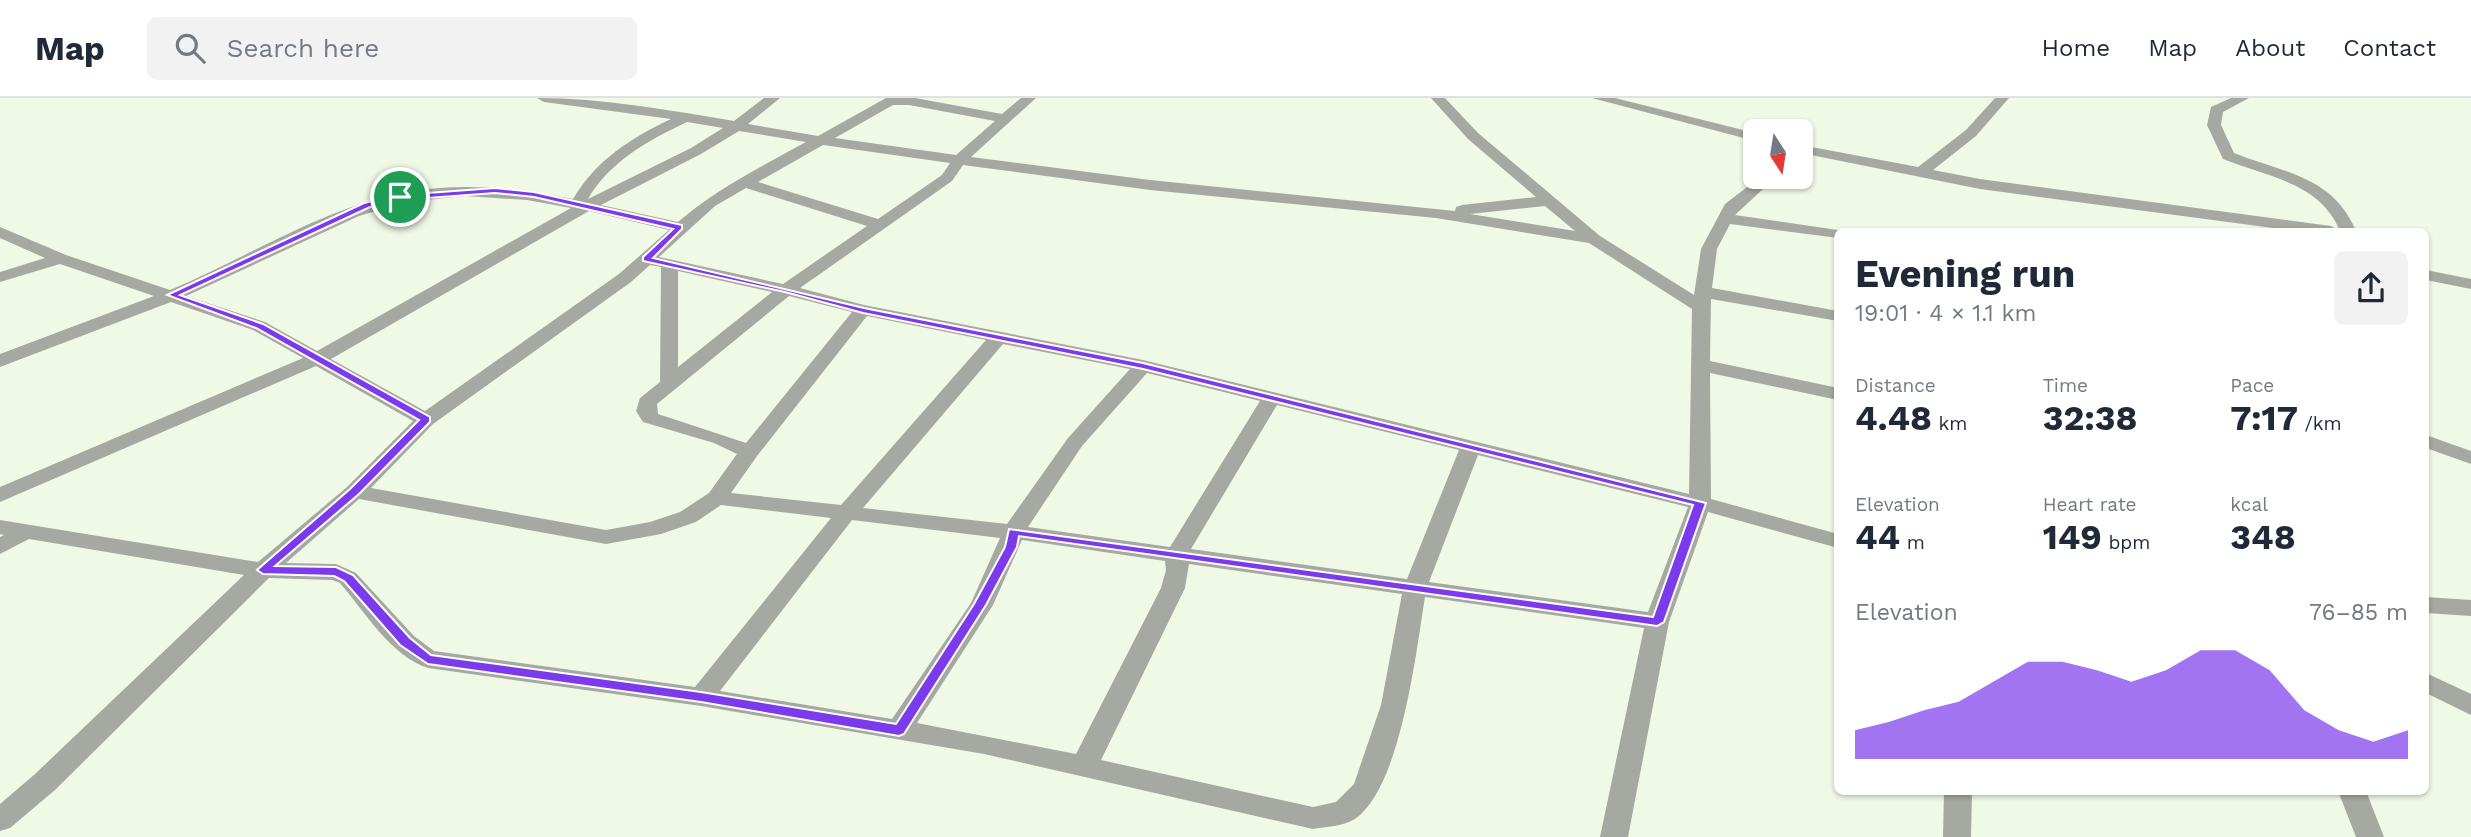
<!DOCTYPE html>
<meta charset="utf-8">
<style>
body{margin:0;font-family:"Work Sans",sans-serif;background:#f2f2f3;color:#1f2937;height:100vh;display:flex;flex-direction:column;font-size:26px;white-space:nowrap}
*{box-sizing:border-box;margin:0}
p{font-size:23px;color:#747a83}
.icon{flex:none;width:38px;height:38px;fill:none;stroke:currentColor;stroke-width:2;stroke-linecap:round;stroke-linejoin:round}
.map{position:relative;flex:1;overflow:hidden}
.drawer{position:absolute;left:1834px;top:130px;width:595px;height:567px;display:flex;flex-direction:column;background:#fff;border-radius:10px;box-shadow:0 2px 5px #0004}
.drawer>*{flex:none}
.needle{width:46px;rotate:168deg}
.fabs{position:absolute;left:1743px;top:21px;display:grid;gap:14px}
.fabs a{display:grid;place-items:center;width:70px;height:70px;border-radius:10px;background:#fff;box-shadow:0 2px 5px #0004;font-size:35px}
.pin{position:absolute;display:grid;place-items:center;width:60px;height:60px;color:#fff;margin:-30px;border:4px solid #fff;border-radius:50%;box-shadow:0 2px 7px #0007}
.round{display:grid;place-items:center;flex:none;width:74px;height:74px;border-radius:10px;background:#f2f2f3}
.headline{display:flex;align-items:center;justify-content:space-between;height:119px;padding:0 21px}
h1{font-size:38px;font-weight:700;line-height:52px}
.figures{display:grid;grid-template-columns:repeat(3,1fr);gap:10px;height:119px;padding:7px 21px}
.figures div{display:grid;align-content:center}
.figures b{font-size:35px;font-weight:700}
.figures small{font-size:19px;font-weight:400}
.figures p{font-size:19px}
.chart{height:196px;padding:14px 21px}
.chart p{display:flex;justify-content:space-between}
.chart svg{width:100%;height:126px;margin-top:7px;fill:#7c3aed;opacity:.7}
header{display:flex;align-items:center;gap:42px;box-sizing:border-box;height:98px;padding:0 35px;background:#fff;border-bottom:2px solid #e0e1e3}
header strong{font-size:33px}
nav{display:flex;gap:38px;margin-inline-start:auto;font-size:24px}
.search{width:490px;height:63px;background:#f2f2f3;display:flex;align-items:center;gap:18px;box-sizing:border-box;padding:0 24px;border-radius:10px;color:#747a83;font-size:26px}
.map>svg:first-child{display:block}
.lines{fill:none;stroke-linecap:round;stroke-linejoin:round}
.street{fill:#a6a9a1;fill-rule:evenodd}
.route{fill:#7c3aed;stroke:#fff;stroke-width:2;fill-rule:evenodd}
</style>
<header>
<strong>Map</strong>
<div class="search"><svg class="icon" aria-label="search" viewBox="0 0 24 24"><circle cx="10" cy="10" r="6"/><path d="M15 15l6 6"/></svg>Search here</div>
<nav><a>Home</a><a>Map</a><a>About</a><a>Contact</a></nav>
</header>
<div class="map">
<svg width="2471" height="739" viewBox="0 0 2471 739">
<rect width="100%" height="100%" fill="#f0f9e6"/>
<g class="lines">
<g class="street">
<path d="M537,0C604,0 668,12 734,23L764,0H780L748,26L818,38L886,0H915L1002,16L1021,0H1036L971,59L1150,82L1455,113L1456,109L1462,107L1536,99L1468,41L1431,0H1445L1478,35L1600,138L1694,197L1701,151L1725,106L1760,79H1776L1735,117L1845,133H1838V140L1730,126L1717,151L1712,190L1838,213V223L1711,201L1710,263L1838,290V302L1710,275L1711,401L1838,436V450L1708,414L1669,524L1628,739H1600L1644,530L1425,499C1416,554 1401,689 1355,721C1344,728 1325,729 1313,731L984,656L701,608L428,570C392,559 364,513 340,485L332,482L269,480L55,692L10,730L0,733V706L35,676L244,477L29,441L0,456V439L4,437L0,436V422L258,464L347,389L413,323L316,268L0,404V389L303,260L253,232L171,204L0,269V256L154,198L60,166L0,184V174L45,160L0,140V129L66,157L170,192C247,160 324,109 407,94C462,84 518,90 573,101C596,62 631,40 671,21L544,4ZM893,7H909L995,23L956,57L835,40ZM687,24L723,30L691,50L588,101C610,63 649,42 687,24ZM739,33L806,44C761,69 717,90 678,124L601,107L701,56ZM823,47L950,65L942,77L878,121L758,84ZM963,67L1150,92L1436,120L1589,145L1692,211L1689,396L1143,262L864,207L800,190L952,83ZM746,90L867,128L783,186L659,159L715,108ZM465,98L527,102L571,110L317,253L265,224L186,198L359,118L406,104ZM1545,108L1575,133L1470,116ZM589,113L669,132L619,176L425,313L331,261ZM650,167L661,169L660,284L640,300L636,313L643,324L714,345L737,356L709,395L680,414L650,424L606,432L371,390L433,326L631,184ZM678,173L772,194L678,269ZM789,198L852,214L746,345L658,316L657,306ZM867,218L986,242L841,407L731,395L757,358ZM1003,246L1130,271L1068,340L1007,426L863,410ZM1147,275L1260,303L1170,449L1028,429L1082,348ZM1277,307L1459,352L1407,481L1191,451ZM1478,357L1688,409L1648,514L1429,484ZM359,401L606,446L661,436L696,424L721,407L831,420L695,589L434,553L414,538L356,475L336,466L286,465ZM852,422L1000,440L971,505L892,621L720,593ZM1022,442L1165,463L1166,472L1161,490L1076,656L917,625L993,507ZM1189,466L1402,496L1381,607L1354,686L1336,704L1313,709L1101,662L1185,490Z"/>
<path d="M1592,0H1615L1755,35V43Z"/>
<path d="M1995,0H2009L1976,38L1933,72L1980,81L2331,128L2339,133H2295L1980,91L1801,55V47L1918,69L1966,32Z"/>
<path d="M2231,0H2249L2223,14L2221,27L2234,55C2284,75 2333,78 2356,133H2340C2320,84 2267,79 2223,61L2207,27L2211,9Z"/>
<path d="M2426,172L2471,181V191L2426,182Z"/>
<path d="M2426,337L2471,353V366L2426,350Z"/>
<path d="M2426,499L2471,502V518L2426,515Z"/>
<path d="M2426,575L2471,596V617L2426,595Z"/>
<path d="M1944,693H1972L1971,739H1943Z"/>
<path d="M2338,693H2366L2384,739H2356Z"/>
</g>
</g>
<path class="route" d="M495,90L534,94L682,127V131L653,160L864,210L1143,265L1706,405L1664,524L1657,528L1019,438L1017,449L986,507L904,636L899,638L701,604L428,566L400,547L344,483L334,478L263,476L257,472L350,391L419,322L256,230L167,197L364,105L400,97ZM495,95L534,99L673,131L643,159V163L785,194L863,215L1143,271L1693,407L1653,519L1009,431L1005,449L974,506L896,626L701,594L431,557L410,540L353,477L336,469L275,468L359,396L430,324V319L263,226L180,197L370,109L400,102Z"/>
</svg>
<div class="fabs">
<a><svg class="needle" viewBox="-14 -14 28 28"><path d="M0-13l5 13h-10z" fill="#e53935"/><path d="M0 13l5-13h-10z" fill="#747a83"/></svg></a>
</div>
<div class="pin" style="left:400px;top:99px;background:#1e9e55"><svg class="icon" aria-label="arrive" viewBox="0 0 24 24"><path d="M6 21V4h12l-3 4 3 4H6"/></svg></div>
<section class="drawer">
<div class="headline"><div><h1>Evening run</h1><p>19:01 · 4 × 1.1 km</p></div><a class="round"><svg class="icon" aria-label="share" viewBox="0 0 24 24"><path d="M12 15V3M7 8l5-5 5 5M5 13v7h14v-7"/></svg></a></div>
<div class="figures">
<div><p>Distance</p><b>4.48<small> km</small></b></div>
<div><p>Time</p><b>32:38</b></div>
<div><p>Pace</p><b>7:17<small> /km</small></b></div>
</div>
<div class="figures">
<div><p>Elevation</p><b>44<small> m</small></b></div>
<div><p>Heart rate</p><b>149<small> bpm</small></b></div>
<div><p>kcal</p><b>348</b></div>
</div>
<div class="chart"><p><span>Elevation</span>76–85 m</p>
<svg viewBox="0 0 160 44" preserveAspectRatio="none"><path d="M0 44V34L10 31L20 27L30 24L40 17L50 10L60 10L70 13L80 17L90 13L100 6L110 6L120 13L130 27L140 34L150 38L160 34V44z"/></svg>
</div>
</section>
</div>
